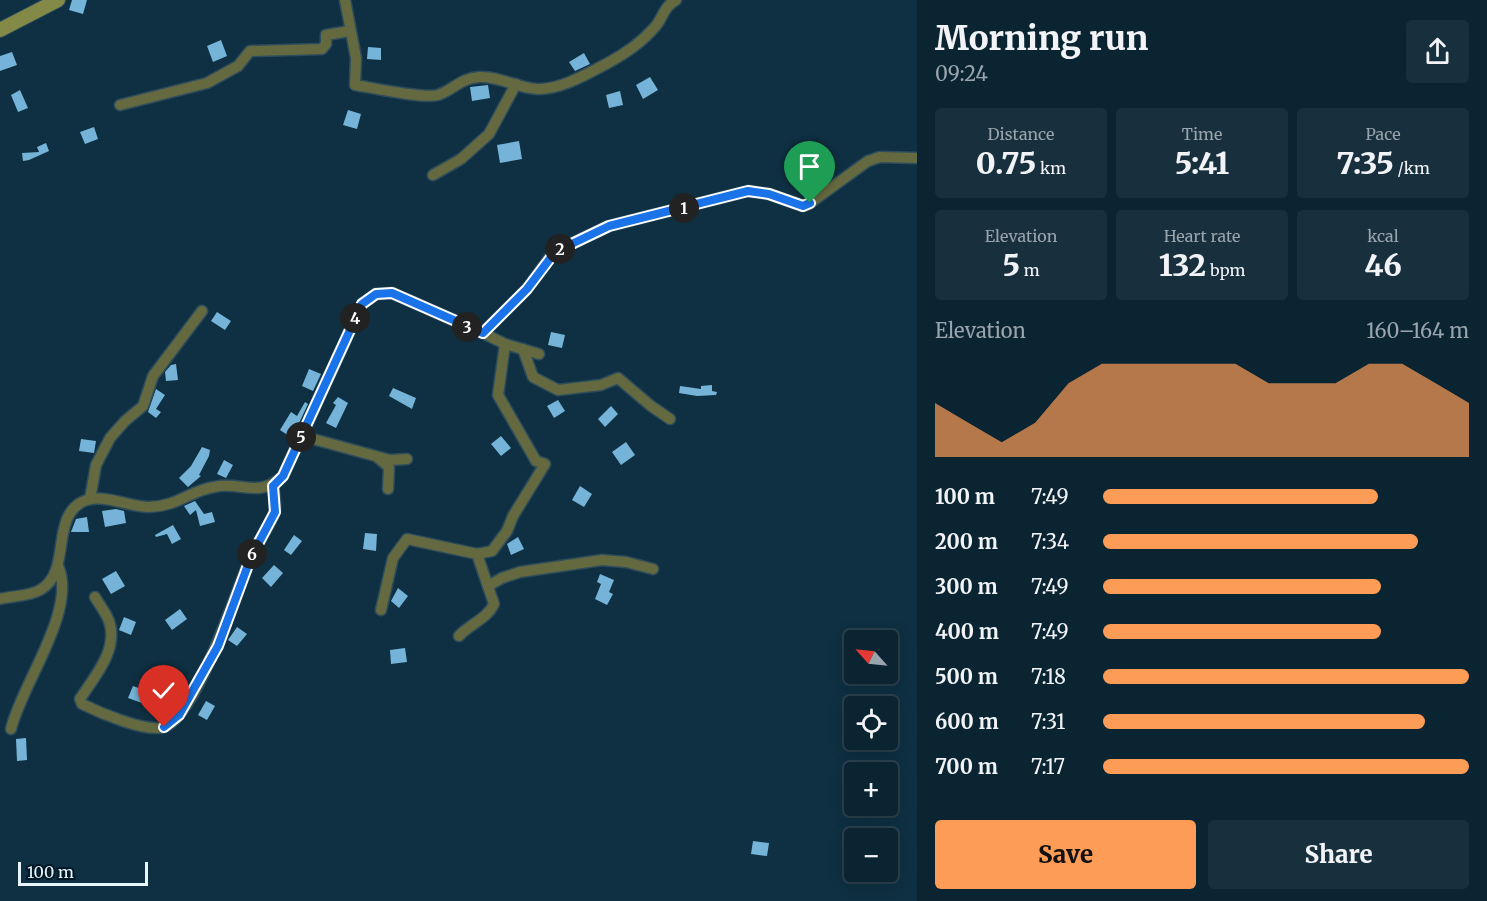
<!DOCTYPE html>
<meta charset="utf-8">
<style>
body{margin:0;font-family:Merriweather,serif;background:#18303e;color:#f1f3f6;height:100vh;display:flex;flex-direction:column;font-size:22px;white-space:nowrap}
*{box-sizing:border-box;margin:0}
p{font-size:20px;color:#99a4ac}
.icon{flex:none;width:33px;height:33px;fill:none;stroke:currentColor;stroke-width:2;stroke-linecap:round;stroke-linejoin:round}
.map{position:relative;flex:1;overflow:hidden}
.side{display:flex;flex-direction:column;background:#0a2432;width:570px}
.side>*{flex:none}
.needle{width:39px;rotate:297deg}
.controls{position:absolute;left:844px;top:630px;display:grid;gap:12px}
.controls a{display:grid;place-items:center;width:54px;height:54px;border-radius:6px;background:#0a2432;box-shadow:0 3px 15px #0003,0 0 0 2px #2a414d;font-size:30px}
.scale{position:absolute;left:18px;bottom:15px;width:130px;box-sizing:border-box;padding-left:6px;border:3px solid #e9f5fd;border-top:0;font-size:16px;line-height:21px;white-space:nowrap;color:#e9f5fd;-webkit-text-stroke:4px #001825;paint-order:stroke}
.pin{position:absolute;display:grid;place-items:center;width:51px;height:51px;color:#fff;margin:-62px -26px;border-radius:50% 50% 50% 0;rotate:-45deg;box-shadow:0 0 6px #0007}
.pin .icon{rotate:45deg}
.km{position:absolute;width:30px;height:30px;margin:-15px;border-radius:50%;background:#222;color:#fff;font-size:16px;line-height:30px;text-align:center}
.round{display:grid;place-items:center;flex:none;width:63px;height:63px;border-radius:6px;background:#18303e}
.overview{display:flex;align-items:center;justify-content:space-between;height:102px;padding:0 18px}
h1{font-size:33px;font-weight:800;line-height:45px}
.figures{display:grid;grid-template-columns:repeat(3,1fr);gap:9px;height:102px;padding:6px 18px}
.figures div{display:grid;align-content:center;border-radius:6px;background:#18303e;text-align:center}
.figures b{font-size:30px;font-weight:800}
.figures small{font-size:16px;font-weight:400}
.figures p{font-size:16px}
.chart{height:168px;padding:12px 18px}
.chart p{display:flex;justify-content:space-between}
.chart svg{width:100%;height:108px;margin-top:6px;fill:#fd9c56;opacity:.7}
.cta{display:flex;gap:12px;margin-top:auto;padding:12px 18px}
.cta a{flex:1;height:69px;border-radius:6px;background:#fd9c56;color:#111;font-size:24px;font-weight:800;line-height:69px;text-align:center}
.cta a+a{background:#18303e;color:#f1f3f6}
ul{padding:0 18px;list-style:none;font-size:20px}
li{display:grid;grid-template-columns:96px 72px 1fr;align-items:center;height:45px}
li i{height:15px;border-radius:8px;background:#fd9c56}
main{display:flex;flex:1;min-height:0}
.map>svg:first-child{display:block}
.building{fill:#75b4d8}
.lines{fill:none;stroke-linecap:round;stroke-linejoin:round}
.street-casing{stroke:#2d4c5c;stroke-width:13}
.secondary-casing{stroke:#2d4c5c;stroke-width:16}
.street{stroke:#646940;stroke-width:10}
.secondary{stroke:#838a48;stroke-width:14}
.route-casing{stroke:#fff;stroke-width:12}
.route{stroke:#1a73e8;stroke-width:8}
</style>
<main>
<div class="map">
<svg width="917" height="901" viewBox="0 0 917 901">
<rect width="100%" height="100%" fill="#0e3042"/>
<g class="building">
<path d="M72,0H87L83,14L69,10Z"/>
<path d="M221,40L227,56L213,62L207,46Z"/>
<path d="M368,47L381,48V60L367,59Z"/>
<path d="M12,52L17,65L0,71V56Z"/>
<path d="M584,53L590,64L575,71L569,62Z"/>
<path d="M650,77L658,90L643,99L636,85Z"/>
<path d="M488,85L490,98L472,101L470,87Z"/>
<path d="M20,90L28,108L18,112L11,95Z"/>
<path d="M620,91L623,105L609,108L606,95Z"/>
<path d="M348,110L361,114L357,129L343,125Z"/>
<path d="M94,127L98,139L85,144L80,132Z"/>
<path d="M519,141L522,159L500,163L497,145Z"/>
<path d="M46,143L49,151L29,160L23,161L22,153L39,152L37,147Z"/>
<path d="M217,312L231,321L225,330L211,321Z"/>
<path d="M551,332L565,335L562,348L548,345Z"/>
<path d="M176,364L178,380L166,381L165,372L171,365Z"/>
<path d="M309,369L321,374L313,391L302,386Z"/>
<path d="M712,385V391L717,392L716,395L697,396L679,393L680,386L701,389V386Z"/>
<path d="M393,388L416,398L412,409L389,396Z"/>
<path d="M156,389L165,395L156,409L161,412L156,418L148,412Z"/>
<path d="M338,397L348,403L336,428L326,423L336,405L333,403Z"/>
<path d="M558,400L565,411L554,418L547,406Z"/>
<path d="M305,402L308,404L292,438L280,430L291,412L297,416Z"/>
<path d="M611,406L618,414L605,427L598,419Z"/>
<path d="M501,436L511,448L501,456L491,444Z"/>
<path d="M81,439L96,441L94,453L79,451Z"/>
<path d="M626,442L635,455L621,465L612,452Z"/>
<path d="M202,447L210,450L209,456L199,475L201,476L188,487L179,478L191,466Z"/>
<path d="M224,460L233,465L226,478L217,474Z"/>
<path d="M580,486L592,494L584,507L572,500Z"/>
<path d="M195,501L204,514L212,512L215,522L200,526L196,510L190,515L184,506Z"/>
<path d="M116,509L124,511L126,523L105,527L102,511Z"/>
<path d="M87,517L89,532H71L76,519Z"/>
<path d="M173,525L181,539L172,544L167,534L156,537L155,535Z"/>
<path d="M365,533L377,534L376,551L363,549Z"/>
<path d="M294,535L302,541L291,555L284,550Z"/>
<path d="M518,537L524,549L511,555L507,544Z"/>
<path d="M274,565L283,573L271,587L262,578Z"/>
<path d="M116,571L125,586L111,594L102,579Z"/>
<path d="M600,574L614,580L609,592L613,594L607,605L595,599L601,584L597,582Z"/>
<path d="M398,588L408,596L399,608L391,601Z"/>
<path d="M180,609L187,619L172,630L165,620Z"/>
<path d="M124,617L136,622L131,635L119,630Z"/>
<path d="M237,627L247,634L237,646L228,640Z"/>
<path d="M405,648L407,662L391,664L390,650Z"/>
<path d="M133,686L147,691L142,703L128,698Z"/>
<path d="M167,697L171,707L154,714L150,705Z"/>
<path d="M206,701L215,706L207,720L198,715Z"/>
<path d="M26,738L27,760L17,761L16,739Z"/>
<path d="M753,841L769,843L767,856L751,854Z"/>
</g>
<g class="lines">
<defs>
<g id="street">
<path d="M345,0L356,58L355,85C373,88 423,99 438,95C453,90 461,78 479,77C500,76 517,88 537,89C560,90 587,74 606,64C623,55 641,43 654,28C663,19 663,7 676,0"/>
<path d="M120,105L207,83L238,66L250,51L322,49L326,44V35L350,31"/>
<path d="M433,175L461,159L489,134L516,84"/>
<path d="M483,333L505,344L539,354"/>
<path d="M523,349L533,377L558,390L601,385L618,378L651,406L670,419"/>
<path d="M302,436L390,460L407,459"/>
<path d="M378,458L389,467L388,489"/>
<path d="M90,499L96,465L110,438L125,421L143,406L153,376L202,311"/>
<path d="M488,586L502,578L520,572L602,560L626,562L653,569"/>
<path d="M95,597C99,604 106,613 109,621C119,650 94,677 80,699L82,704C98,712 146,733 164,727C197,715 236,591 251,557C257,542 269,528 274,513C277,505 274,494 273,486"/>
<path d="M0,599C12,596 30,596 40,590C72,572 50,519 82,502C102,492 128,507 149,507C179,506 189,491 214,487C242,481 258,499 283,476L362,304L376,294L392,293L483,333L527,289L554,252L609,226L748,191L769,194L803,206L810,203L868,161L880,157L917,158"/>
<path d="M381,610L393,558L407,539L477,554L492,551L507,531L513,516L545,464L536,461L498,395L505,344"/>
<path d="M459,636C470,624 487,619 494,604L477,554"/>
<path d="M11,729C21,685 78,610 58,566"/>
</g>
<path id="secondary" d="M0,30L58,0"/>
</defs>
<use href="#street" class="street-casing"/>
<use href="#secondary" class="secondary-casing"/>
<use href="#street" class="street"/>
<use href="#secondary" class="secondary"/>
</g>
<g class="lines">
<defs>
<path id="route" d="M164,727L179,715L218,646L251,557L275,512L273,486L283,476L362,304L376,294L392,293L483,333L527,289L555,252L609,226L748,191L769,194L803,206L810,203"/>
</defs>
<use href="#route" class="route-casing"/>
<use href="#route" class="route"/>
</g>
</svg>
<div class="controls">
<a><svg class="needle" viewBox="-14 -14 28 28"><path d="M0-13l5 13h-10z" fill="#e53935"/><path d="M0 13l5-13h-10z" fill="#99a4ac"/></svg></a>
<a><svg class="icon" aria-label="locate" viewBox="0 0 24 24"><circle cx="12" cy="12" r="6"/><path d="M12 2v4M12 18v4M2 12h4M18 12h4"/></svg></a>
<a>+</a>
<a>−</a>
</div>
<div class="scale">100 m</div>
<div class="pin" style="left:810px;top:203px;background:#1e9e55"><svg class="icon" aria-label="arrive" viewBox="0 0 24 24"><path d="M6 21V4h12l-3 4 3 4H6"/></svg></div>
<div class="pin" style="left:164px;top:727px;background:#d93025"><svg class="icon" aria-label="check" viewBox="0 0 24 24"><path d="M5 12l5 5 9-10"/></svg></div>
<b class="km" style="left:684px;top:208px">1</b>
<b class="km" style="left:560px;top:249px">2</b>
<b class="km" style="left:467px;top:327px">3</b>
<b class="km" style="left:355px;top:318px">4</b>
<b class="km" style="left:301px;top:437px">5</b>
<b class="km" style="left:252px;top:554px">6</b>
</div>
<section class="side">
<div class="overview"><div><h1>Morning run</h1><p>09:24</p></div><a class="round"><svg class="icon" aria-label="share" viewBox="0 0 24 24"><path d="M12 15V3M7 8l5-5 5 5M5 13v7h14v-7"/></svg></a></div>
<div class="figures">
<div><p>Distance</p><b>0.75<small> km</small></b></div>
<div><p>Time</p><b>5:41</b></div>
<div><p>Pace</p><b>7:35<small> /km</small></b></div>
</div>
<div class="figures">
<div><p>Elevation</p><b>5<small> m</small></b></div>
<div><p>Heart rate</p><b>132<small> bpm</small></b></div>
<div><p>kcal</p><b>46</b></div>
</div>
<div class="chart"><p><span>Elevation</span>160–164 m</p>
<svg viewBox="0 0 160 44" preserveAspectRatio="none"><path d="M0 44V22L10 30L20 38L30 30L40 14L50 6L60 6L70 6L80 6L90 6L100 14L110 14L120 14L130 6L140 6L150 14L160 22V44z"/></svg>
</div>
<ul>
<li><b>100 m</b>7:49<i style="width:75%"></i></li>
<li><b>200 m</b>7:34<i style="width:86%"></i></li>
<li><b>300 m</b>7:49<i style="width:76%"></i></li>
<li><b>400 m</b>7:49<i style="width:76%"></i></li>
<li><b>500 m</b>7:18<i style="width:100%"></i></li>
<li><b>600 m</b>7:31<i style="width:88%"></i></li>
<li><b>700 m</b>7:17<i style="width:100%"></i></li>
</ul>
<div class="cta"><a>Save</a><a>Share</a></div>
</section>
</main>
